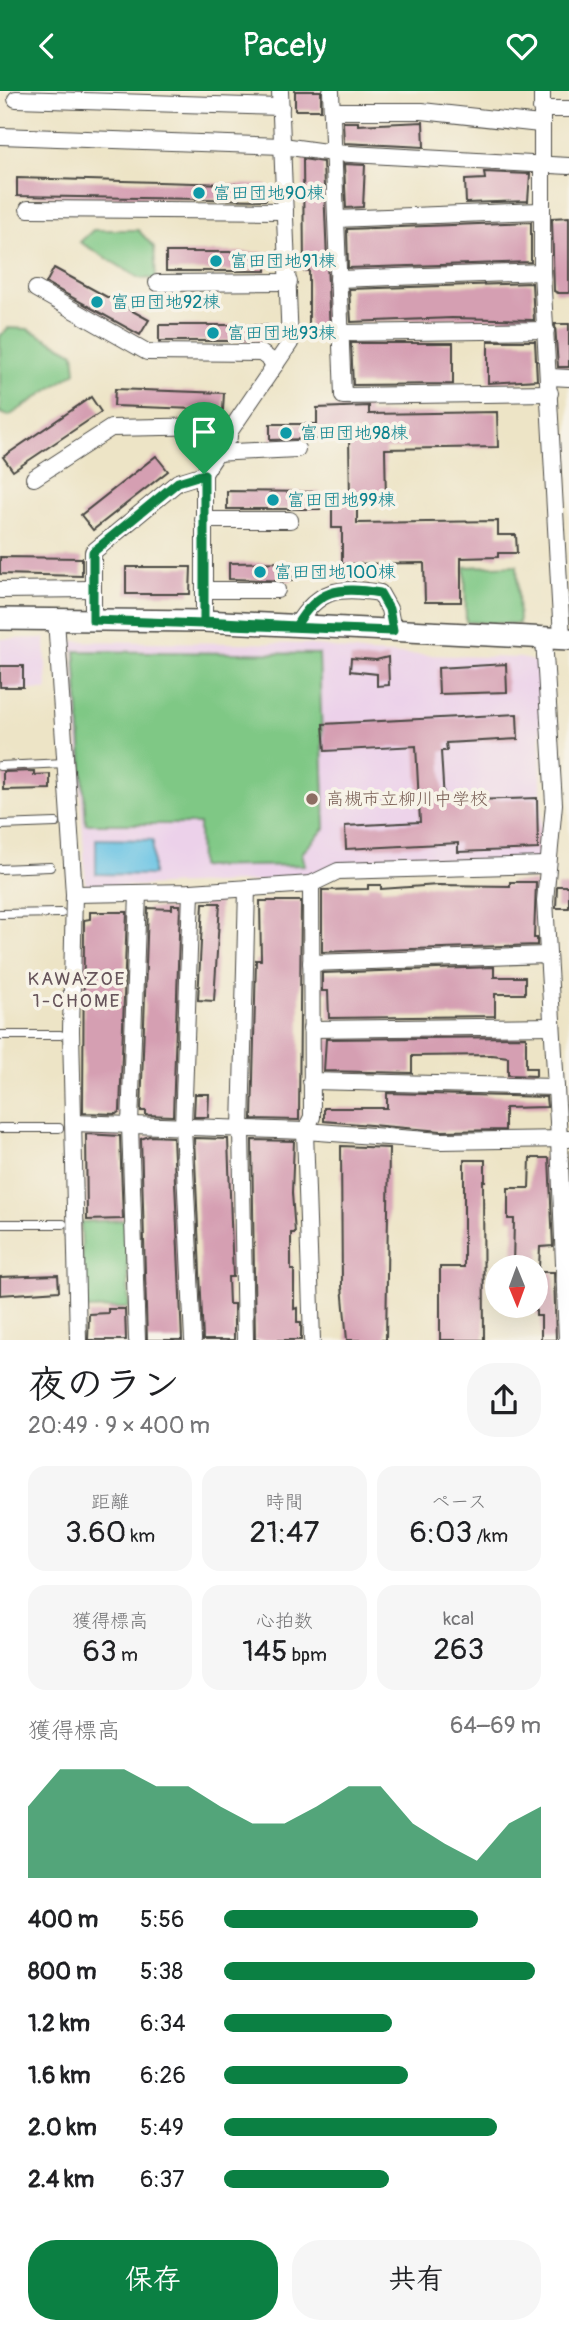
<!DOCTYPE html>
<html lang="ja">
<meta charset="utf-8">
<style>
body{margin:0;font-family:Pangolin,"Klee One",sans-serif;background:#f6f6f6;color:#202124;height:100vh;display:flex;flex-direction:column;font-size:26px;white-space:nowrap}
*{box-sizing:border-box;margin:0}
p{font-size:23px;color:#757577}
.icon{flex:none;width:38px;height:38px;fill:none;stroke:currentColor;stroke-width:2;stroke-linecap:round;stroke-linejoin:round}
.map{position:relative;height:1249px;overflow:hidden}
.sheet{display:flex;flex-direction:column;background:#fff;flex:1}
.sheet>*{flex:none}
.needle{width:46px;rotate:179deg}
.buttons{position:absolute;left:485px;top:1164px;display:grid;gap:14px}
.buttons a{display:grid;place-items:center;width:63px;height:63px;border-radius:50%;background:#fff;box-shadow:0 7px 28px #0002;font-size:35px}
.pin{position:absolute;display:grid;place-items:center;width:60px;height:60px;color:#fff;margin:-72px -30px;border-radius:50% 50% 50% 0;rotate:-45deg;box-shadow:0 0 7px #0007}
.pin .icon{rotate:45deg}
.round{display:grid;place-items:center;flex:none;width:74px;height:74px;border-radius:28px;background:#f6f6f6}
.overview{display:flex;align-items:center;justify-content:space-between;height:119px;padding:0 28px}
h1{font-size:38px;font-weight:600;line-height:52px}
.stats{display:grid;grid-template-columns:repeat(3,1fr);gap:10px;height:119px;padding:7px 28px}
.stats div{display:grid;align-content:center;border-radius:18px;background:#f6f6f6;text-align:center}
.stats b{font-size:30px;font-weight:600}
.stats small{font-size:19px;font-weight:400}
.stats p{font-size:19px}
.chart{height:196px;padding:14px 28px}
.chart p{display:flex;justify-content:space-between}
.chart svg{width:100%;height:126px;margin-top:7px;fill:#0b8043;opacity:.7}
.primary-button{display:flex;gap:14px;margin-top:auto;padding:14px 28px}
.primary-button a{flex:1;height:80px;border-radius:28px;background:#0b8043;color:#fff;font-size:28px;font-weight:600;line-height:80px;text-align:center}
.primary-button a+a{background:#f6f6f6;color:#202124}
ul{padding:0 28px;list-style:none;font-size:23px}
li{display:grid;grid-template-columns:112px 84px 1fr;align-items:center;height:52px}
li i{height:18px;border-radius:9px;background:#0b8043}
header{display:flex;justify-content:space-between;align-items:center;height:91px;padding:0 28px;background:#0b8043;color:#fff;font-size:32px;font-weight:600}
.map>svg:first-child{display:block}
.built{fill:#ecd1ea}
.green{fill:#7fc885;stroke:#557a58;stroke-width:2}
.water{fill:#66c2e4;stroke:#487688;stroke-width:2}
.building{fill:#d59fb2}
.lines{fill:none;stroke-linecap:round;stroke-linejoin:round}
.service-casing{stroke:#484742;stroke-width:10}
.minor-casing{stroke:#484742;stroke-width:18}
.tertiary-casing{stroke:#484742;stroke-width:24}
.service{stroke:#fff;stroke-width:8}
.minor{stroke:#fff;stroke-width:16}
.tertiary{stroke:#fff;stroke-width:21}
.route-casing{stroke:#fff;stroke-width:14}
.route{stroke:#0b8043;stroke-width:9}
.culture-dot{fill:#0f9aa8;stroke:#f7f3e8;stroke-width:2.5}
.education-dot{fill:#8d6e63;stroke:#f7f3e8;stroke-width:2.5}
.labels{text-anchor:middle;stroke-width:7;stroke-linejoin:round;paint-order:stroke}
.culture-label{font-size:18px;fill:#0d838f;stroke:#f7f3e8;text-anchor:start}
.education-label{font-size:18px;fill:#785e54;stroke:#f7f3e8;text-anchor:start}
.neighbourhood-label{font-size:19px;letter-spacing:2px;fill:#66545a;stroke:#f7f3e8}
</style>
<header><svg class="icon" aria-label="back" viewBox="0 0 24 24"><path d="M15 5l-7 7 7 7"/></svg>Pacely<svg class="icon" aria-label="heart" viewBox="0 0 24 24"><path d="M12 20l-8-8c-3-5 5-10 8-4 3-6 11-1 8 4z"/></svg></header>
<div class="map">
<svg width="569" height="1249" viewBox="0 0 569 1249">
<rect width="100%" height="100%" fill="#f7f3e8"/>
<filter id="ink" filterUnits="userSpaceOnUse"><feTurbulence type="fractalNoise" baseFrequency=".0143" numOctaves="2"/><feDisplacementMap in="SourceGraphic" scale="14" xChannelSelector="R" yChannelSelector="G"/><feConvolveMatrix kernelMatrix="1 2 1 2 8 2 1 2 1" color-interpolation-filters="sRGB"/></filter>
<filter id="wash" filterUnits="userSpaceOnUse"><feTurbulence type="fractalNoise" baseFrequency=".00686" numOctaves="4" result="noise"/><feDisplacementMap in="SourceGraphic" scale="28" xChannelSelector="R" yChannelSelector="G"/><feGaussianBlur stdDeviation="1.57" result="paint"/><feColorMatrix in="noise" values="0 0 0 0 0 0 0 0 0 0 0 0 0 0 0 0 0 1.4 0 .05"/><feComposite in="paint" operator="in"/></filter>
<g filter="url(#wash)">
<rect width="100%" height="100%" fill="#ede4c6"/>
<g class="built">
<path d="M45,547L47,599L0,598V548Z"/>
<path d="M72,550L305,553L368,562L521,567L540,572L542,771L335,776L298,789L86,797Z"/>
</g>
<g class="green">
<path d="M93,139H138L154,156L156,188L139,187L80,151Z"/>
<path d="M8,237L28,238L74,262L76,281L9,325L0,322V245Z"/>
<path d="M517,474L519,533L466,531L465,476Z"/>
<path d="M75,560L319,563L325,737L302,762L305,774L200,776L199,733H86Z"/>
<path d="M126,1129L129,1217L84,1218L81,1131Z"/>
</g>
<path class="water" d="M96,748L153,749V784L96,783Z"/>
<g id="blocks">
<g class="building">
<rect x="295" y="0" width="26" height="19"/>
<path d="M343,31H358V34L423,31L424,56L344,52Z"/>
<path d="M303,68L323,71L330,243H309V179L304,180Z"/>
<path d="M344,73L365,74L363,116L346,117Z"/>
<path d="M484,81L530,83L528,110L466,112L465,89L485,88Z"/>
<path d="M17,87L267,94L266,109L17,105Z"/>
<path d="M569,126V202H558L554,200L552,127Z"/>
<path d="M531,131V171L348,177L347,138Z"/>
<rect x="166" y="161" width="100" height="19"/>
<path d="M54,177L149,229L140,244L46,192Z"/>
<path d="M532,192L534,229L452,227L351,231L349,198Z"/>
<path d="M555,233H569V276H558Z"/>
<rect x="159" y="234" width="108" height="16"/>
<path d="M488,250H535L537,289L488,292Z"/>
<path d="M351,252H453V293L353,294Z"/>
<path d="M115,298L224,302L223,319L114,315Z"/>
<path d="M91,306L101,321L13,380L3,366Z"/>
<path d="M369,315V323L497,321L498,356L385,358L386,409L350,410L349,347L270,349V333H317V317Z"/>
<path d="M156,365L168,380L93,439L81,424Z"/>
<path d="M227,400L320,401V418H227Z"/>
<path d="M332,413H357V432L498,430V444H516L517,462H498V466L461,467V511H425L424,472L342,473V437H332Z"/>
<path d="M0,466L82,467V485L0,483Z"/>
<path d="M292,471V490L229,488V472Z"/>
<path d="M126,476H191L190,503H126Z"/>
<path d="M388,566L389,594L377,595V583L350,580L351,567L376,569Z"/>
<path d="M506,573L507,601L439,603L438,577Z"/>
<rect x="0" y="575" width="23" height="21"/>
<path d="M517,623L518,648L446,652L447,660H441L444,710L537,707L538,758L458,761V752L346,758L345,735L420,731L416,655L325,660L323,633Z"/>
<path d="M34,680V684L50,683V698L3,699V681Z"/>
<path d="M510,791H536L534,847H537V854L322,861V799L368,798V794H381V798L438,794L510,795Z"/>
<path d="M557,795H569V817H556Z"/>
<path d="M260,810H301L299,1029L252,1028L256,869H261Z"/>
<path d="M203,812H220L214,910L198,909Z"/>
<path d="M172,814H180L173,1025L146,1024V1020H141L148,817L172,818Z"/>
<path d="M90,821H127L120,1020L116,1023L83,1022L84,829L90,828Z"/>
<path d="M494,876V886H525V903H495V925L329,927L328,900H322V882Z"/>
<path d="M526,946V977H536V985L508,984V966L492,964L412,965V982L324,980L326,948Z"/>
<path d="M387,1002L546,1006L547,1016L505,1017V1039L441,1040L324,1030V1017H387Z"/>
<path d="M195,1003H209L208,1026H194Z"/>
<path d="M86,1043L120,1045L123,1128L87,1129Z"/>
<path d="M149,1045L173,1046L182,1249H147L141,1048Z"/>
<path d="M194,1047L228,1048L233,1186H228L229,1213H234V1249H203Z"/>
<path d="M252,1049L294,1050L292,1102L295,1142H291V1179H294V1218L297,1217V1231H301V1249H255Z"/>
<path d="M341,1055L389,1057L386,1249H347L342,1195Z"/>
<path d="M530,1067H549L553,1155L540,1156L539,1176H513L514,1128H508V1097H529Z"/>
<path d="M464,1069H485V1090H483L484,1249H440V1176H464Z"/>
<path d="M536,1181H554L556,1249H541V1225H536Z"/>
<path d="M58,1184L59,1200L0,1204V1186Z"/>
<path d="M108,1218H125L126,1249H88L89,1223L108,1222Z"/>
</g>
</g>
</g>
<g filter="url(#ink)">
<use href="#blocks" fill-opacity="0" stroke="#484742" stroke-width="2"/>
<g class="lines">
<defs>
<g id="service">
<path d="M0,675L65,672"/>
<path d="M0,734L56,732"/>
<path d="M0,778L50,776"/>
<path d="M0,823L61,822"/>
<path d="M0,944H60"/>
<path d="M0,1037H59"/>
<path d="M0,1133H63"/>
</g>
<g id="minor">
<path d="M331,0L343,305L550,302"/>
<path d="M542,0V181L562,547"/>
<path d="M16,8L281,16"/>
<path d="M541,18H569"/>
<path d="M332,20H422L540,33"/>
<path d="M0,45L283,55L333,62L569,75"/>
<path d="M28,118L285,120"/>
<path d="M336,128L540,120"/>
<path d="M338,188L542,181"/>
<path d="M157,192L289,191"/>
<path d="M36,198L147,261L261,262L276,273"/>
<path d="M340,242L546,239"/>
<path d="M550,286L569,287"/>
<path d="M214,362L297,358"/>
<path d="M34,387L111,337L214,335L229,346"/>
<path d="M203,429H290"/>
<path d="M0,499L93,498"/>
<path d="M204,499H277"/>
<path d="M56,528L74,803L71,940L78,1249"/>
<path d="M93,529V461L178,391L204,383"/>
<path d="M204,530V383C209,372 228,349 230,340L290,252L280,0"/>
<path d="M296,535C318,498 338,495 380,502L389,518L393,540"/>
<path d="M544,547L554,713L545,810L559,1048L567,1249"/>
<path d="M311,793L312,1026L305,1040L312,1249"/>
<path d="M191,801L183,1036L193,1249"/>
<path d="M74,803L191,801L311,793L338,780L546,774"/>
<path d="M311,872L548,864"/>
<path d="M311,938L552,935"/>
<path d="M311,990L556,996"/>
<path d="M73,1032L305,1040L441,1050L569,1048"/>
<path d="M137,1249L130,1034L138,802"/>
<path d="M245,1249L241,1038L247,797"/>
</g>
<path id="tertiary" d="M0,528L204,530L569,548"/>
</defs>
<use href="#service" class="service-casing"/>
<use href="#minor" class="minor-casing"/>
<use href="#tertiary" class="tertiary-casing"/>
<use href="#service" class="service"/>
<use href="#minor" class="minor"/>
<use href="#tertiary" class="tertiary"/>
</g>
</g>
<g class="lines" filter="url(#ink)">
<defs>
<path id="route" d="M204,383V530L296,535C318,498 338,495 380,502L389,518L393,540L93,529V461L178,391L204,383"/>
</defs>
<use href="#route" class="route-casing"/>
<use href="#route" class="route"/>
</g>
<g class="culture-dot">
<circle cx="199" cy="102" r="7"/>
<circle cx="216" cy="170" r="7"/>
<circle cx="97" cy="211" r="7"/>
<circle cx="213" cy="242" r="7"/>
<circle cx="286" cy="342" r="7"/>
<circle cx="273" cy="409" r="7"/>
<circle cx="260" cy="481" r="7"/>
</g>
<circle class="education-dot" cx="312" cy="708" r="7"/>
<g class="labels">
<g class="culture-label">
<text x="213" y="108">富田団地90棟</text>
<text x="230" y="176">富田団地91棟</text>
<text x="111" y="217">富田団地92棟</text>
<text x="227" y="248">富田団地93棟</text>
<text x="300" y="348">富田団地98棟</text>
<text x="287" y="415">富田団地99棟</text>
<text x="274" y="487">富田団地100棟</text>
</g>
<g class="education-label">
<text x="326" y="714">高槻市立柳川中学校</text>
</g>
<g class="neighbourhood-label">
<text x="77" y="894">KAWAZOE<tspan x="77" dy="22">1-CHOME</tspan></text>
</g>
</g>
</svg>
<div class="buttons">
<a><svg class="needle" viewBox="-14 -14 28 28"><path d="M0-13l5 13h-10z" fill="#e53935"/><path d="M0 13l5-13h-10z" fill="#757577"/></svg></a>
</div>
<div class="pin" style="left:204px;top:383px;background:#1e9e55"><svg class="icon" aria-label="arrive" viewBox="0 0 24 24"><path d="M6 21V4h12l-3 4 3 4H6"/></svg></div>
</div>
<section class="sheet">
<div class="overview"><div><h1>夜のラン</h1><p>20:49 · 9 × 400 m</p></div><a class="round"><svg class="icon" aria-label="share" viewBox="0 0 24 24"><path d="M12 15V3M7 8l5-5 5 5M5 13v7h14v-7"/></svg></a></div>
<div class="stats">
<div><p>距離</p><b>3.60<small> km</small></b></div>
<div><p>時間</p><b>21:47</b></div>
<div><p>ペース</p><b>6:03<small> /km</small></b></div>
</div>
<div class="stats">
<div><p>獲得標高</p><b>63<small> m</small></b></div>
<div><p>心拍数</p><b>145<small> bpm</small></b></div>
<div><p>kcal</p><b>263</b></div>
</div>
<div class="chart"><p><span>獲得標高</span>64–69 m</p>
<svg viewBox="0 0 160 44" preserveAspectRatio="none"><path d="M0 44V19L10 6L20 6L30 6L40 12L50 12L60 19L70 25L80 25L90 19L100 12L110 12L120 25L130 32L140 38L150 25L160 19V44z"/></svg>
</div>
<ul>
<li><b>400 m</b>5:56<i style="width:80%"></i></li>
<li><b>800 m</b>5:38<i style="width:98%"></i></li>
<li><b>1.2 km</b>6:34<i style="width:53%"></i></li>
<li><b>1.6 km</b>6:26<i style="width:58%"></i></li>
<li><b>2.0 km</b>5:49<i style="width:86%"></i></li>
<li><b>2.4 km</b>6:37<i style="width:52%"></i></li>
</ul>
<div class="primary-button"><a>保存</a><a>共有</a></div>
</section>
